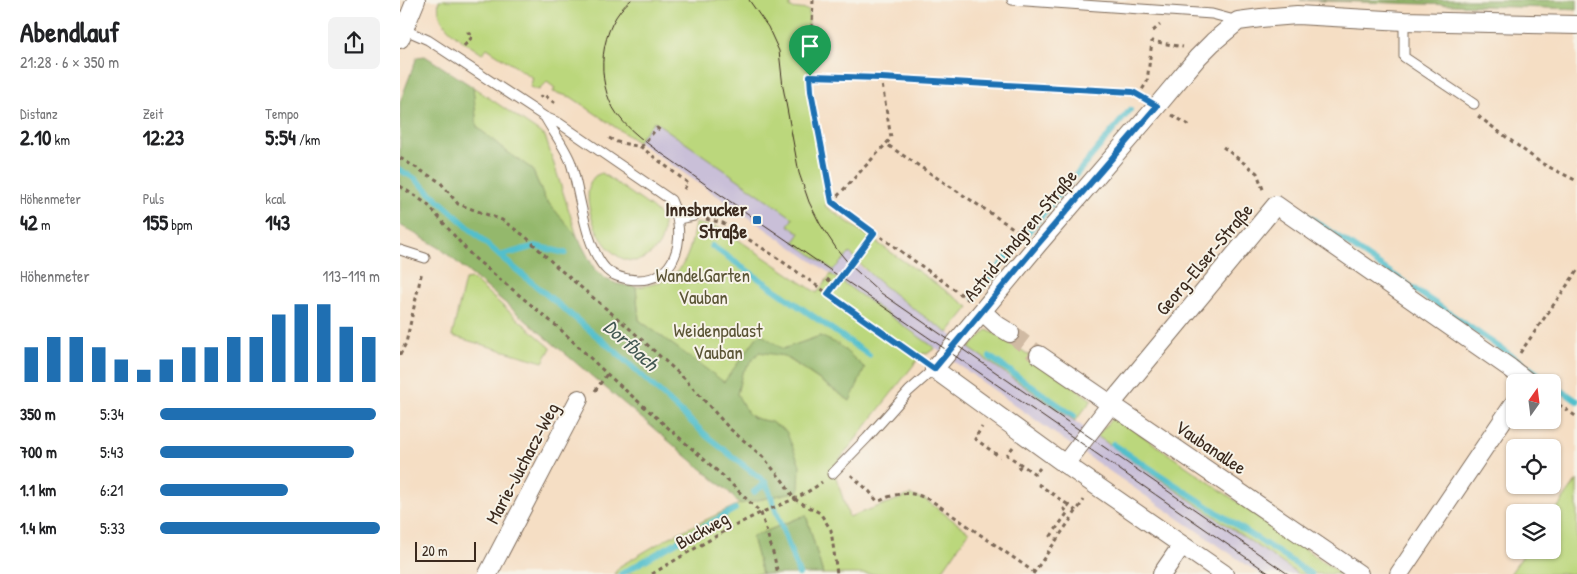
<!DOCTYPE html>
<html lang="de">
<meta charset="utf-8">
<style>
body{margin:0;font-family:"Patrick Hand",sans-serif;background:#f2f2f2;color:#202124;height:100vh;display:flex;flex-direction:column;font-size:19px;white-space:nowrap}
*{box-sizing:border-box;margin:0}
p{font-size:16px;color:#757577}
.icon{flex:none;width:28px;height:28px;fill:none;stroke:currentColor;stroke-width:2;stroke-linecap:round;stroke-linejoin:round}
.map{position:relative;flex:1;overflow:hidden}
.panel{display:flex;flex-direction:column;background:#fff;width:400px}
.panel>*{flex:none}
.needle{width:32px;rotate:14deg}
.controls{position:absolute;left:1106px;top:374px;display:grid;gap:10px}
.controls a{display:grid;place-items:center;width:55px;height:55px;border-radius:8px;background:#fff;box-shadow:0 1px 4px #0004;font-size:25px}
.scale{position:absolute;left:15px;bottom:12px;width:61px;box-sizing:border-box;padding-left:5px;border:2px solid #3b2a1e;border-top:0;font-size:14px;line-height:18px;white-space:nowrap;color:#3b2a1e;-webkit-text-stroke:4px #f7f3e8;paint-order:stroke}
.pin{position:absolute;display:grid;place-items:center;width:42px;height:42px;color:#fff;margin:-51px -21px;border-radius:50% 50% 50% 0;rotate:-45deg;box-shadow:0 0 5px #0007}
.pin .icon{rotate:45deg}
.round{display:grid;place-items:center;flex:none;width:52px;height:52px;border-radius:8px;background:#f2f2f2}
.overview{display:flex;align-items:center;justify-content:space-between;height:85px;padding:0 20px}
h1{font-size:28px;font-weight:800;line-height:38px}
.metrics{display:grid;grid-template-columns:repeat(3,1fr);gap:8px;height:85px;padding:5px 20px}
.metrics div{display:grid;align-content:center}
.metrics b{font-size:21px;font-weight:800}
.metrics small{font-size:14px;font-weight:400}
.metrics p{font-size:14px}
.chart{height:140px;padding:10px 20px}
.chart p{display:flex;justify-content:space-between}
.chart svg{width:100%;height:90px;margin-top:5px;stroke:#1f6fb2;stroke-width:6}
ul{padding:0 20px;list-style:none;font-size:16px}
li{display:grid;grid-template-columns:80px 60px 1fr;align-items:center;height:38px}
li i{height:12px;border-radius:6px;background:#1f6fb2}
main{display:flex;flex:1;min-height:0}
.map>svg:first-child{display:block}
.industrial{fill:#c9bfd8}
.green{fill:#bbd77c;stroke:#7b804d}
.forest{fill:#94b86c;stroke:#687145}
.lines{fill:none;stroke-linecap:round;stroke-linejoin:round}
.stream{stroke:#53bfcc;stroke-width:6}
.street-tunnel{stroke:#d0baa3;stroke-width:18;stroke-dasharray:18 9;stroke-linecap:butt}
.lane-casing{stroke:#7c6958;stroke-width:11}
.street-casing{stroke:#7c6958;stroke-width:20}
.path{stroke:#7c6958;stroke-width:3;stroke-dasharray:4 4;stroke-linecap:butt}
.lane{stroke:#fff;stroke-width:9}
.street{stroke:#fff;stroke-width:18}
.tram{stroke:#3b2a1e;stroke-width:1}
.route-casing{stroke:#fff;stroke-width:10}
.route{stroke:#1f6fb2;stroke-width:6}
.poi-dot{fill:#1f6fb2;stroke:#f7f3e8;stroke-width:2}
.labels{text-anchor:middle;stroke-width:4;stroke-linejoin:round;paint-order:stroke}
.poi-label{font-size:19px;font-weight:bold;fill:#3b2a1e;stroke:#f7f3e8;text-anchor:end}
.street-label{font-size:19px;fill:#3b2a1e;stroke:#f7f3e8}
.park-label{font-size:19px;fill:#5b5536;stroke:#f7f3e8}
.water-label{font-size:20px;font-style:italic;fill:#425752;stroke:#f7f3e8}
</style>
<main>
<section class="panel">
<div class="overview"><div><h1>Abendlauf</h1><p>21:28 · 6 × 350 m</p></div><a class="round"><svg class="icon" aria-label="share" viewBox="0 0 24 24"><path d="M12 15V3M7 8l5-5 5 5M5 13v7h14v-7"/></svg></a></div>
<div class="metrics">
<div><p>Distanz</p><b>2.10<small> km</small></b></div>
<div><p>Zeit</p><b>12:23</b></div>
<div><p>Tempo</p><b>5:54<small> /km</small></b></div>
</div>
<div class="metrics">
<div><p>Höhenmeter</p><b>42<small> m</small></b></div>
<div><p>Puls</p><b>155<small> bpm</small></b></div>
<div><p>kcal</p><b>143</b></div>
</div>
<div class="chart"><p><span>Höhenmeter</span>113–119 m</p>
<svg viewBox="0 0 160 44" preserveAspectRatio="none"><path d="M5 44V27M15 44V22M25 44V22M35 44V27M45 44V33M55 44V38M65 44V33M75 44V27M85 44V27M95 44V22M105 44V22M115 44V11M125 44V6M135 44V6M145 44V17M155 44V22"/></svg>
</div>
<ul>
<li><b>350 m</b>5:34<i style="width:98%"></i></li>
<li><b>700 m</b>5:43<i style="width:88%"></i></li>
<li><b>1.1 km</b>6:21<i style="width:58%"></i></li>
<li><b>1.4 km</b>5:33<i style="width:100%"></i></li>
</ul>
</section>
<div class="map">
<svg width="1177" height="574" viewBox="0 0 1177 574">
<rect width="100%" height="100%" fill="#f7f3e8"/>
<filter id="ink" filterUnits="userSpaceOnUse"><feTurbulence type="fractalNoise" baseFrequency=".02" numOctaves="2"/><feDisplacementMap in="SourceGraphic" scale="10" xChannelSelector="R" yChannelSelector="G"/><feConvolveMatrix kernelMatrix="1 2 1 2 8 2 1 2 1" color-interpolation-filters="sRGB"/></filter>
<filter id="wash" filterUnits="userSpaceOnUse"><feTurbulence type="fractalNoise" baseFrequency=".0096" numOctaves="4" result="noise"/><feDisplacementMap in="SourceGraphic" scale="20" xChannelSelector="R" yChannelSelector="G"/><feGaussianBlur stdDeviation="1.12" result="paint"/><feColorMatrix in="noise" values="0 0 0 0 0 0 0 0 0 0 0 0 0 0 0 0 0 1.4 0 .05"/><feComposite in="paint" operator="in"/></filter>
<g filter="url(#wash)">
<rect width="100%" height="100%" fill="#f5dec4"/>
<path class="industrial" d="M196,47L409,183L440,241L460,266L500,299L696,436L898,574H860L661,438L431,274L214,125Z"/>
<g class="green">
<path d="M39,0H390V8L409,10L408,88L429,201L425,206L569,307L548,333C514,309 477,285 450,253L433,270L394,242L400,233L388,225L393,218L254,121L237,142L171,97L153,92L155,88L147,82L139,90L130,87L133,78L87,48L82,54C63,40 34,27 39,0Z"/>
<path d="M73,87L145,136L177,236L145,199L132,169L106,151L77,127Z"/>
<path d="M202,173L251,207L263,218C264,234 263,245 249,255C211,284 172,198 195,176C195,176 201,173 202,173Z"/>
<path d="M295,223L321,228L417,293L431,274L535,348L527,354L523,353L433,468L449,517L510,495L526,500L569,532L540,574H423L406,515L352,537L362,574H214L220,566L268,538L339,504L399,491L371,422C346,417 349,416 337,394L342,373L359,351L384,356L450,401L420,336L383,349L357,337L324,383L239,320L236,287C279,283 289,264 295,223Z"/>
<path d="M72,279L151,348L143,362L52,336L65,280Z"/>
<path d="M587,330L606,339L692,400L675,421L569,348Z"/>
<path d="M714,416L941,574H898L697,436Z"/>
<path d="M1177,480V574H1110L1127,550H1152L1153,514Z"/>
</g>
<g class="forest">
<path d="M900,0H1177V9Z"/>
<path d="M25,56L73,87L77,127L106,151L132,169L145,199L177,236L195,270L206,279L217,284L236,287L239,320L324,382L357,337L361,334L383,349L420,336L438,344L465,368L450,401L385,356L359,352L342,373L337,394L347,412L353,418L371,422L386,431L400,465L399,491L339,504L329,492L40,248L0,225V102L17,57Z"/>
<path d="M406,515L423,574H362L352,537Z"/>
</g>
<g class="lines">
<g class="stream">
<path d="M0,170L14,178L100,256L216,352L309,438L366,483L399,574"/>
<path d="M880,197L1150,382"/>
<path d="M312,246L469,355"/>
<path d="M100,256L135,246L165,253"/>
<path d="M574,297L730,110"/>
<path d="M590,357L674,416"/>
<path d="M1152,384L1177,401"/>
<path d="M713,444L911,574"/>
<path d="M354,492L366,483"/>
<path d="M221,574L335,509"/>
</g>
</g>
</g>
<g filter="url(#ink)">
<g class="lines">
<path class="street-tunnel" d="M610,333L639,355"/>
<defs>
<g id="lane">
<path d="M612,0L812,14L838,21"/>
<path d="M1004,21V57L1074,104"/>
<path d="M3,29L28,40L145,117L159,123L271,200C288,236 278,287 228,279C219,277 211,275 205,268C185,246 180,192 171,163C166,149 152,130 145,117"/>
<path d="M278,219L294,216"/>
<path d="M0,250L25,258"/>
<path d="M432,474L467,438L509,391L534,369"/>
</g>
<g id="street">
<path d="M0,39L16,0"/>
<path d="M583,312L597,325L610,333"/>
<path d="M639,355L959,574"/>
<path d="M665,464L711,404L876,205L1110,368L1128,382"/>
<path d="M88,574L179,399"/>
<path d="M762,574L782,545"/>
<path d="M824,574L665,464L534,369L638,244L757,106L798,57L813,42L838,21L861,18L897,15L1004,21L1177,25"/>
<path d="M999,574L1115,402"/>
</g>
</defs>
<use href="#lane" class="lane-casing"/>
<use href="#street" class="street-casing"/>
<g class="path">
<path d="M413,0L410,76L411,91L432,202L569,300"/>
<path d="M753,31L760,25"/>
<path d="M64,46L73,36L68,32L69,30"/>
<path d="M410,76L481,78L733,93L740,97"/>
<path d="M481,78L491,138L486,144L622,234"/>
<path d="M738,96L747,82L752,41L783,47"/>
<path d="M140,98L143,94L156,104"/>
<path d="M772,115L789,125"/>
<path d="M1078,116L1141,163L1177,181"/>
<path d="M209,138L217,142L241,147L288,183L282,192"/>
<path d="M241,147L257,128L261,131"/>
<path d="M823,147L857,173L864,192"/>
<path d="M0,158L40,182L58,204L102,220L126,237L156,266L230,329L285,379L329,428L362,456L383,481L394,499L420,513L431,530L437,574"/>
<path d="M0,186L27,204L72,256L159,328L207,374L323,476L361,513L374,556L378,574"/>
<path d="M432,202L486,144"/>
<path d="M306,219L323,223L373,255L520,358"/>
<path d="M427,279L435,285"/>
<path d="M428,294L474,233"/>
<path d="M1120,353L1177,271"/>
<path d="M0,355L6,343L22,271"/>
<path d="M195,391L207,374"/>
<path d="M1152,400L1177,417"/>
<path d="M577,435L582,427"/>
<path d="M574,438L600,457"/>
<path d="M613,447L607,455L635,474L640,468"/>
<path d="M618,469L621,465"/>
<path d="M451,475L469,491L477,501C482,501 483,499 488,497C507,491 515,493 532,501L634,572"/>
<path d="M638,484L667,504L664,509L668,512L651,536L655,539"/>
<path d="M667,504L676,511"/>
<path d="M252,574C287,553 323,531 360,513C382,504 403,497 422,482"/>
<path d="M633,574L684,500"/>
</g>
<use href="#lane" class="lane"/>
<use href="#street" class="street"/>
<g class="tram">
<path d="M231,0C199,25 194,82 217,114C234,137 259,151 281,167C324,198 368,227 411,257C565,362 717,468 870,574"/>
<path d="M349,0L368,27L379,51L383,87L399,173L409,202L420,224L436,248L450,265L481,293L888,574"/>
</g>
</g>
</g>
<g class="lines" filter="url(#ink)">
<defs>
<path id="route" d="M410,76L481,78L733,92L757,106L638,244L534,369L428,294L474,233L432,202L411,91Z"/>
</defs>
<use href="#route" class="route-casing"/>
<use href="#route" class="route"/>
</g>
<rect class="poi-dot" x="352" y="215" width="10" height="10" rx="2.5"/>
<g class="labels">
<g class="poi-label">
<text x="347" y="216">Innsbrucker<tspan x="347" dy="22">Straße</tspan></text>
</g>
<g class="street-label">
<text transform="translate(620 235) rotate(-50)" y="7">Astrid-Lindgren-Straße</text>
<text transform="translate(804 259) rotate(-50)" y="7">Georg-Elser-Straße</text>
<text transform="translate(811 447) rotate(34)" y="7">Vaubanallee</text>
<text transform="translate(122 463) rotate(-62)" y="7">Marie-Juchacz-Weg</text>
<text transform="translate(302 530) rotate(-29)" y="7">Buckweg</text>
</g>
<g class="park-label">
<text x="303" y="282">WandelGarten<tspan x="303" dy="22">Vauban</tspan></text>
<text x="318" y="337">Weidenpalast<tspan x="318" dy="22">Vauban</tspan></text>
</g>
<g class="water-label">
<text transform="translate(231 345) rotate(42)" y="7">Dorfbach</text>
</g>
</g>
</svg>
<div class="controls">
<a><svg class="needle" viewBox="-14 -14 28 28"><path d="M0-13l5 13h-10z" fill="#e53935"/><path d="M0 13l5-13h-10z" fill="#757577"/></svg></a>
<a><svg class="icon" aria-label="locate" viewBox="0 0 24 24"><circle cx="12" cy="12" r="6"/><path d="M12 2v4M12 18v4M2 12h4M18 12h4"/></svg></a>
<a><svg class="icon" aria-label="layers" viewBox="0 0 24 24"><path d="M12 4l9 5-9 5-9-5zM3 14l9 5 9-5"/></svg></a>
</div>
<div class="scale">20 m</div>
<div class="pin" style="left:410px;top:76px;background:#1e9e55"><svg class="icon" aria-label="arrive" viewBox="0 0 24 24"><path d="M6 21V4h12l-3 4 3 4H6"/></svg></div>
</div>
</main>
